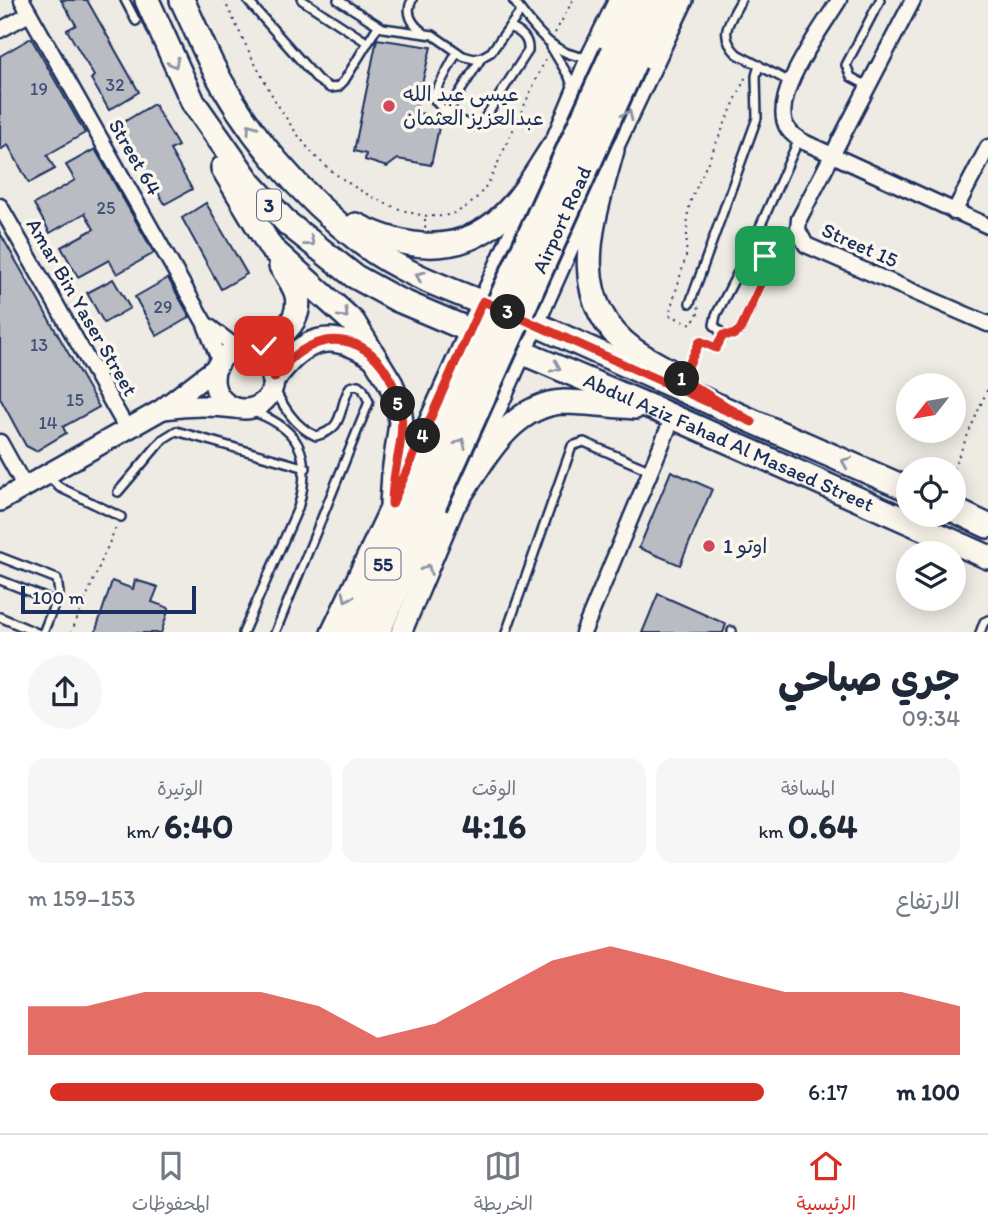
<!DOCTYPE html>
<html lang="ar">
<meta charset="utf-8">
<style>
body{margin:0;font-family:Itim,"Playpen Sans Arabic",sans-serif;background:#f6f6f7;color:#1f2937;direction:rtl;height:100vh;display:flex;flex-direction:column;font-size:26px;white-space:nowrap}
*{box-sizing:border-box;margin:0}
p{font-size:23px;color:#747a83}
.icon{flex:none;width:38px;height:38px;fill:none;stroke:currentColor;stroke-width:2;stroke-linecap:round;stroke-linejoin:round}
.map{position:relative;height:632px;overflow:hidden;direction:ltr}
.drawer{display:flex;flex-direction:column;background:#fff;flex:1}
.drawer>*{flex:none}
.needle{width:46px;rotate:239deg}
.fabs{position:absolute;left:896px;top:373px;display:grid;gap:14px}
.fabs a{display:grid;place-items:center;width:70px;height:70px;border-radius:50%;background:#fff;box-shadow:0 4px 18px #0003;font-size:35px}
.scale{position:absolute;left:21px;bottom:18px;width:175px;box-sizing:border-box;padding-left:7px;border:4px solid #1b2f5e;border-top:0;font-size:19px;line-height:24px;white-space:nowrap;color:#1b2f5e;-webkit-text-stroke:5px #fbf7ec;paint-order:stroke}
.pin{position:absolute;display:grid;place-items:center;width:60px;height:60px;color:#fff;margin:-30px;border-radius:14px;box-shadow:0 4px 10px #0006}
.km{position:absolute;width:35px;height:35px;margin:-18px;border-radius:50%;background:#222;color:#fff;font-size:19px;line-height:35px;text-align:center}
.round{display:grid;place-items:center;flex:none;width:74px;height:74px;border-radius:37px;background:#f6f6f7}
.overview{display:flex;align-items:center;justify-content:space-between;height:119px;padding:0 28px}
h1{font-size:38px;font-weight:700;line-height:52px}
.metrics{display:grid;grid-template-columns:repeat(3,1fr);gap:10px;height:119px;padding:7px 28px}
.metrics div{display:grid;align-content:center;border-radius:18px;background:#f6f6f7;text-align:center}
.metrics b{font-size:35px;font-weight:700}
.metrics small{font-size:19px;font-weight:400}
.metrics p{font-size:19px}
.chart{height:196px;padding:14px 28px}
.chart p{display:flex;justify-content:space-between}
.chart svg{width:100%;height:126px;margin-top:7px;fill:#d93025;opacity:.7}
ul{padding:0 28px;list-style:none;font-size:23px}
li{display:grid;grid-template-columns:112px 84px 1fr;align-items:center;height:52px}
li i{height:18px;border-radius:9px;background:#d93025}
.dock{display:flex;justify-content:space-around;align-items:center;height:98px;border-top:2px solid #e0e1e3;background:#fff;font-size:19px;color:#747a83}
.dock a{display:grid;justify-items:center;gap:4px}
.dock .current{color:#d93025}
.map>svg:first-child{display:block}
.building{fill:#b9bcc3;stroke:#1b2f5e;stroke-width:2}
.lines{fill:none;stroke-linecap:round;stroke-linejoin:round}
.lane-casing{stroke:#1b2f5e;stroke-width:12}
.street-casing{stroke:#1b2f5e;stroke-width:19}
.secondary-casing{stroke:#1b2f5e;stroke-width:24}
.primary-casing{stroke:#1b2f5e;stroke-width:28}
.highway-casing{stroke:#1b2f5e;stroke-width:32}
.path{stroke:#1b2f5e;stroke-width:2;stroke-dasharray:2 5;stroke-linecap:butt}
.lane{stroke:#fbf7ec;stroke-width:7}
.street{stroke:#fbf7ec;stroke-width:14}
.secondary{stroke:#fbf7ec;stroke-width:19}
.primary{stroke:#fbf7ec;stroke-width:23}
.highway{stroke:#fbf7ec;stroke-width:26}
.highway-bridge-casing{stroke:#1b2f5e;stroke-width:32;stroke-linecap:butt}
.highway-bridge{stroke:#fbf7ec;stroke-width:26}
.oneway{stroke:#8b93a5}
.route-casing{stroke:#fff;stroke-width:14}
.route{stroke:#d93025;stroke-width:9}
.poi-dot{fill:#d1495b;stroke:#fbf7ec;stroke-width:2.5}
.labels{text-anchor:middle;stroke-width:7;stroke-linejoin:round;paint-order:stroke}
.number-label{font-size:18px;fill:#425277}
.shield{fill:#fbf7ec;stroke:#5e6b89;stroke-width:2}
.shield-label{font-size:19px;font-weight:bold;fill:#1b2f5e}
.poi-label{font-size:21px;fill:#1b2f5e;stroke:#fbf7ec;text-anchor:start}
.street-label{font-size:21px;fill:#1b2f5e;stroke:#fbf7ec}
</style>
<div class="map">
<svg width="988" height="633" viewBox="0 0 988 633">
<rect width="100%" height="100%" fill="#eeebe4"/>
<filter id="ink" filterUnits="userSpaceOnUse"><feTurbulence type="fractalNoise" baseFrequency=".0143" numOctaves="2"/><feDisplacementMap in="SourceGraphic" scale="14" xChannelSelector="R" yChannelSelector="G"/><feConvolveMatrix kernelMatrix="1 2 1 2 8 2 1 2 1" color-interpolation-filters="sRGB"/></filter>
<g filter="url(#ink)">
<g class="building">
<path d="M61,0H87L139,92L109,110L91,79L94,76L67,30L76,25Z"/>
<path d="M31,38L85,133L47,155L55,169L29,183L8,145L0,150V56Z"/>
<path d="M377,39L431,47L415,112L441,118L431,165L398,159L387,167L365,160L366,154L354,151Z"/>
<path d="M154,104L178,146L170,150L192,189L165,204L117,126Z"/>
<path d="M95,149L154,253L117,274L109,260L78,277L61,247L94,229L85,213L50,233L34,204L75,180L66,165Z"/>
<path d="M206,203L247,274L221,289L182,218Z"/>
<path d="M0,233L99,407L63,427L66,433L36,451L26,446L0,398Z"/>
<path d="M168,278L190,317L157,336L135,297Z"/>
<path d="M113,279L130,308L104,323L87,293Z"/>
<path d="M671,471L712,489L680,565L639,548Z"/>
<path d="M135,580L158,587L152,602L169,608L161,633H95L112,581L133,589Z"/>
<path d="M658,594L726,624L723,633H642Z"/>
</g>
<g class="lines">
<defs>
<g id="lane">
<path d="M125,0L136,21"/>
<path d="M247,0L318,80L330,88L338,87L344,81L378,26"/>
<path d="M302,0L368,43"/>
<path d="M338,0L383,28L433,35L463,56L474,59L482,57L491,52L521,11"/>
<path d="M412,0C405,13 412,24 423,32"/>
<path d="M513,0C532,25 554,59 590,57"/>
<path d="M741,0C730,21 717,34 737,54L790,82"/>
<path d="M551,47L569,77L573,89"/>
<path d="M457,52L433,97C439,109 463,124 476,126L483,121L528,51C529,38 521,32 509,27"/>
<path d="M868,86L851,77L846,65L880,0"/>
<path d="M448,111L482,57"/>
<path d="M751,247L766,256L768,269L740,330L732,335H723L714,325L716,315L751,247L799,139"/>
<path d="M690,303L757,118L756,76L759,65"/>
<path d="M273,386C283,406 295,427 316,436C346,428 337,410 350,387L358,385L363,389L369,402L275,633"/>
<path d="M49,476L59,487L121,517"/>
<path d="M118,492L163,439L176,431L306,468"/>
<path d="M0,557L57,579L59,593L43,633"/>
<path d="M0,580L56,602"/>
<path d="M0,617L37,633"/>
<path d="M243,633L298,508C314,454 299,425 244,409"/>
<path d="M506,633L572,446L584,442L651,471"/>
<path d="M732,633V631"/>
<path d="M980,633L984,622L988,620"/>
</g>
<g id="street">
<path d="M22,0L204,322L220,362"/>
<path d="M839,0C823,27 767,99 788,129C792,135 800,140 806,143L988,226"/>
<path d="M913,0L799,219L798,230L806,245L988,324"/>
<path d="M0,30L29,14"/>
<path d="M0,206L127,429"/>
<path d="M954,212L988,147"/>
<path d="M207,325L240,350"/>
<path d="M0,442L25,487"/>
<path d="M583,633L673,417"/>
</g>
<g id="secondary">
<path d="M548,159L591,57L619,0"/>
<circle cx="244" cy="379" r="30"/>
<path d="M165,409C189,405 211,405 236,408"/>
<path d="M0,501L161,410L217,367"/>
<path d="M331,633L392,504L535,186"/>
<path d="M401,633L488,427L612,150L683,0"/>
</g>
<g id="primary">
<path id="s1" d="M147,0L193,102L250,183L287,223L354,276L396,299L653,408L988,557"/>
<path d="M182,0C192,21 201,42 211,63C246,133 301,196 363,244C410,280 481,300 535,324C659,380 783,435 908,489"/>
<path d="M612,150C594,218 563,297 632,349C643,357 656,364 669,371"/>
<path d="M223,168L271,248L353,322L391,384L399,407L401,423L394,473L392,504"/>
<path d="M356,225C412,253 470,257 514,204C529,187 541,165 554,146"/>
<path d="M245,349C271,346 303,326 297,295C294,284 287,275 281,266"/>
<path d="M274,378C304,337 331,328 374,357"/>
<path d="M456,501C482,463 510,404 564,402C587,402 612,406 635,407"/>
<path d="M954,510L988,526"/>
</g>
<g id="highway">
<path d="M614,53L639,0"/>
<path d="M633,62L665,0"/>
<path d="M354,633L413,496"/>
<path d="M376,633L433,505"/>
</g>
</defs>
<use href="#lane" class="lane-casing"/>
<use href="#street" class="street-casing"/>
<use href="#secondary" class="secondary-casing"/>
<use href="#primary" class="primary-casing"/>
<use href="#highway" class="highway-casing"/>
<g class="path">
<path d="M224,0C249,51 272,104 308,148C332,179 408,225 448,215C468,210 481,195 491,178L546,58"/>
<path d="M555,33L573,0"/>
<path d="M425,228V216"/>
<path d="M698,307L700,309L692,324L669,315L686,256L688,211L691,200L746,76"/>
<path d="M687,369L700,341L716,348L719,343"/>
<path d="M953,469L988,388"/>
<path d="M71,633L116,527"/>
</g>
<use href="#lane" class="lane"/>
<use href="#street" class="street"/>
<use href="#secondary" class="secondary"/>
<use href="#primary" class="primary"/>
<use href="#highway" class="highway"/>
<defs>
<g id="highway-bridge">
<path d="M413,496L614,53"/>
<path id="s2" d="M433,505L633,62"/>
</g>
</defs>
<use href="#highway-bridge" class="highway-bridge-casing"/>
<use href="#highway-bridge" class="highway-bridge"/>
</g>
<defs><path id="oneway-chevron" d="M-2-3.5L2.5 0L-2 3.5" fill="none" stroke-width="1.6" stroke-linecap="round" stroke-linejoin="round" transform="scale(1.75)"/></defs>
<g class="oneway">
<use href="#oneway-chevron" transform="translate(174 63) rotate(65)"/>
<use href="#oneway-chevron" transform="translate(628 115) rotate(-65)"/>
<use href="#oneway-chevron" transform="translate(251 128) rotate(-125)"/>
<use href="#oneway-chevron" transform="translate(310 242) rotate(38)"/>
<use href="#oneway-chevron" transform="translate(420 276) rotate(-156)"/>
<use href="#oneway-chevron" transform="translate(344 314) rotate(44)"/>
<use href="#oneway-chevron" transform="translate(556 367) rotate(23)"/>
<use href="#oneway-chevron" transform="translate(461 443) rotate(-66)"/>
<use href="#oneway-chevron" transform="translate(846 462) rotate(-157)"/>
<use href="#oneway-chevron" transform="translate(427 569) rotate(-67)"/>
<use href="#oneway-chevron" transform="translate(347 597) rotate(116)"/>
</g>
</g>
<g class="lines" filter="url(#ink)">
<defs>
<path id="route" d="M264,346L246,349C262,353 271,361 274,378C322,312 389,338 401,413C405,443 391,474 392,504L483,301L752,422L682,379L700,341L716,348L723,335H733L740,330L768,269L765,256"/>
</defs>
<use href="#route" class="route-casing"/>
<use href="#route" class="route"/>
</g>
<g class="poi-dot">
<circle cx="389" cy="106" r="7"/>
<circle cx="709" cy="546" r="7"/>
</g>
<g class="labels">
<g class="number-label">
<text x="115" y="91">32</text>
<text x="39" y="95">19</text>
<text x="106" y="214">25</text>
<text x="163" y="313">29</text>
<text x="39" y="351">13</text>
<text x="75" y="406">15</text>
<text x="48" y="429">14</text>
</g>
<g class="shield">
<rect x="257" y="189.5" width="24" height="31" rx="5"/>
<rect x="365.5" y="548.5" width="35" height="31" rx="5"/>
</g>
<g class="shield-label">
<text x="269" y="212">3</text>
<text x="383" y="571">55</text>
</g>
<g class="poi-label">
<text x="403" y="101">عيسى عبد الله<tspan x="403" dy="24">عبدالعزيز العثمان</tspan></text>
<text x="723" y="553">اوتو 1</text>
</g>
<g class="street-label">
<text transform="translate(135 157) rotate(60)" y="7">Street 64</text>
<text dy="7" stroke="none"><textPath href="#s2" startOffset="313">Airport Road</textPath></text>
<text transform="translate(860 245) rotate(24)" y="7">Street 15</text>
<text transform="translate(82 307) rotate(60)" y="7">Amar Bin Yaser Street</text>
<text dy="7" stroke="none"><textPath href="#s1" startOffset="761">Abdul Aziz Fahad Al Masaed Street</textPath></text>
</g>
</g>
</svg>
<div class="fabs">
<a><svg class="needle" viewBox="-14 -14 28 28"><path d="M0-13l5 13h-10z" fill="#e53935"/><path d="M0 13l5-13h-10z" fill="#747a83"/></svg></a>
<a><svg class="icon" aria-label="locate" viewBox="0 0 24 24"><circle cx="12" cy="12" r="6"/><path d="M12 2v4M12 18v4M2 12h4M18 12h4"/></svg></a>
<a><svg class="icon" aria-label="layers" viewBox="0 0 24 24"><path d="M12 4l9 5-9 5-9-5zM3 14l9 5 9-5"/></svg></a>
</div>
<div class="scale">100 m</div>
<div class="pin" style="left:765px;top:256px;background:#1e9e55"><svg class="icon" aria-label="arrive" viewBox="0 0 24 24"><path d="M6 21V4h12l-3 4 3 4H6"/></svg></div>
<div class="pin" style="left:264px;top:346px;background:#d93025"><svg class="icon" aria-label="check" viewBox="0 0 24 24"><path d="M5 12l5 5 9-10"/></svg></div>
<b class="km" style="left:682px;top:379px">1</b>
<b class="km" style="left:508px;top:312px">3</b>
<b class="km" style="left:423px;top:436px">4</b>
<b class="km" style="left:398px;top:404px">5</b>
</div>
<section class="drawer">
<div class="overview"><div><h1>جري صباحي</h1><p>09:34</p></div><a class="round"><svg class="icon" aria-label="share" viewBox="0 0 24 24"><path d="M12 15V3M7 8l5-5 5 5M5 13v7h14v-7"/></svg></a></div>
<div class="metrics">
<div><p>المسافة</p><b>0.64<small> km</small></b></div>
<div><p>الوقت</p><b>4:16</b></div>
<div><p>الوتيرة</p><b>6:40<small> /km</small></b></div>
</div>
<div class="chart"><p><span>الارتفاع</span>153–159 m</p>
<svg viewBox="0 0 160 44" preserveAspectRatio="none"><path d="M0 44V27L10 27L20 22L30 22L40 22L50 27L60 38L70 33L80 22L90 11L100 6L110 11L120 17L130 22L140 22L150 22L160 27V44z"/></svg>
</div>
<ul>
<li><b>100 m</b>6:17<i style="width:97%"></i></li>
</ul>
</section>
<nav class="dock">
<a class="current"><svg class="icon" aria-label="home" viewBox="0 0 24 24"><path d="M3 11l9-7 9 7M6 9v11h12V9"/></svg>الرئيسية</a>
<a><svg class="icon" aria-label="map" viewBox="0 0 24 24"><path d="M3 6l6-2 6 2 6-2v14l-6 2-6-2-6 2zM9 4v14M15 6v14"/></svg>الخريطة</a>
<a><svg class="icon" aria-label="saved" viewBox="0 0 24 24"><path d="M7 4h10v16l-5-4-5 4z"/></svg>المحفوظات</a>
</nav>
